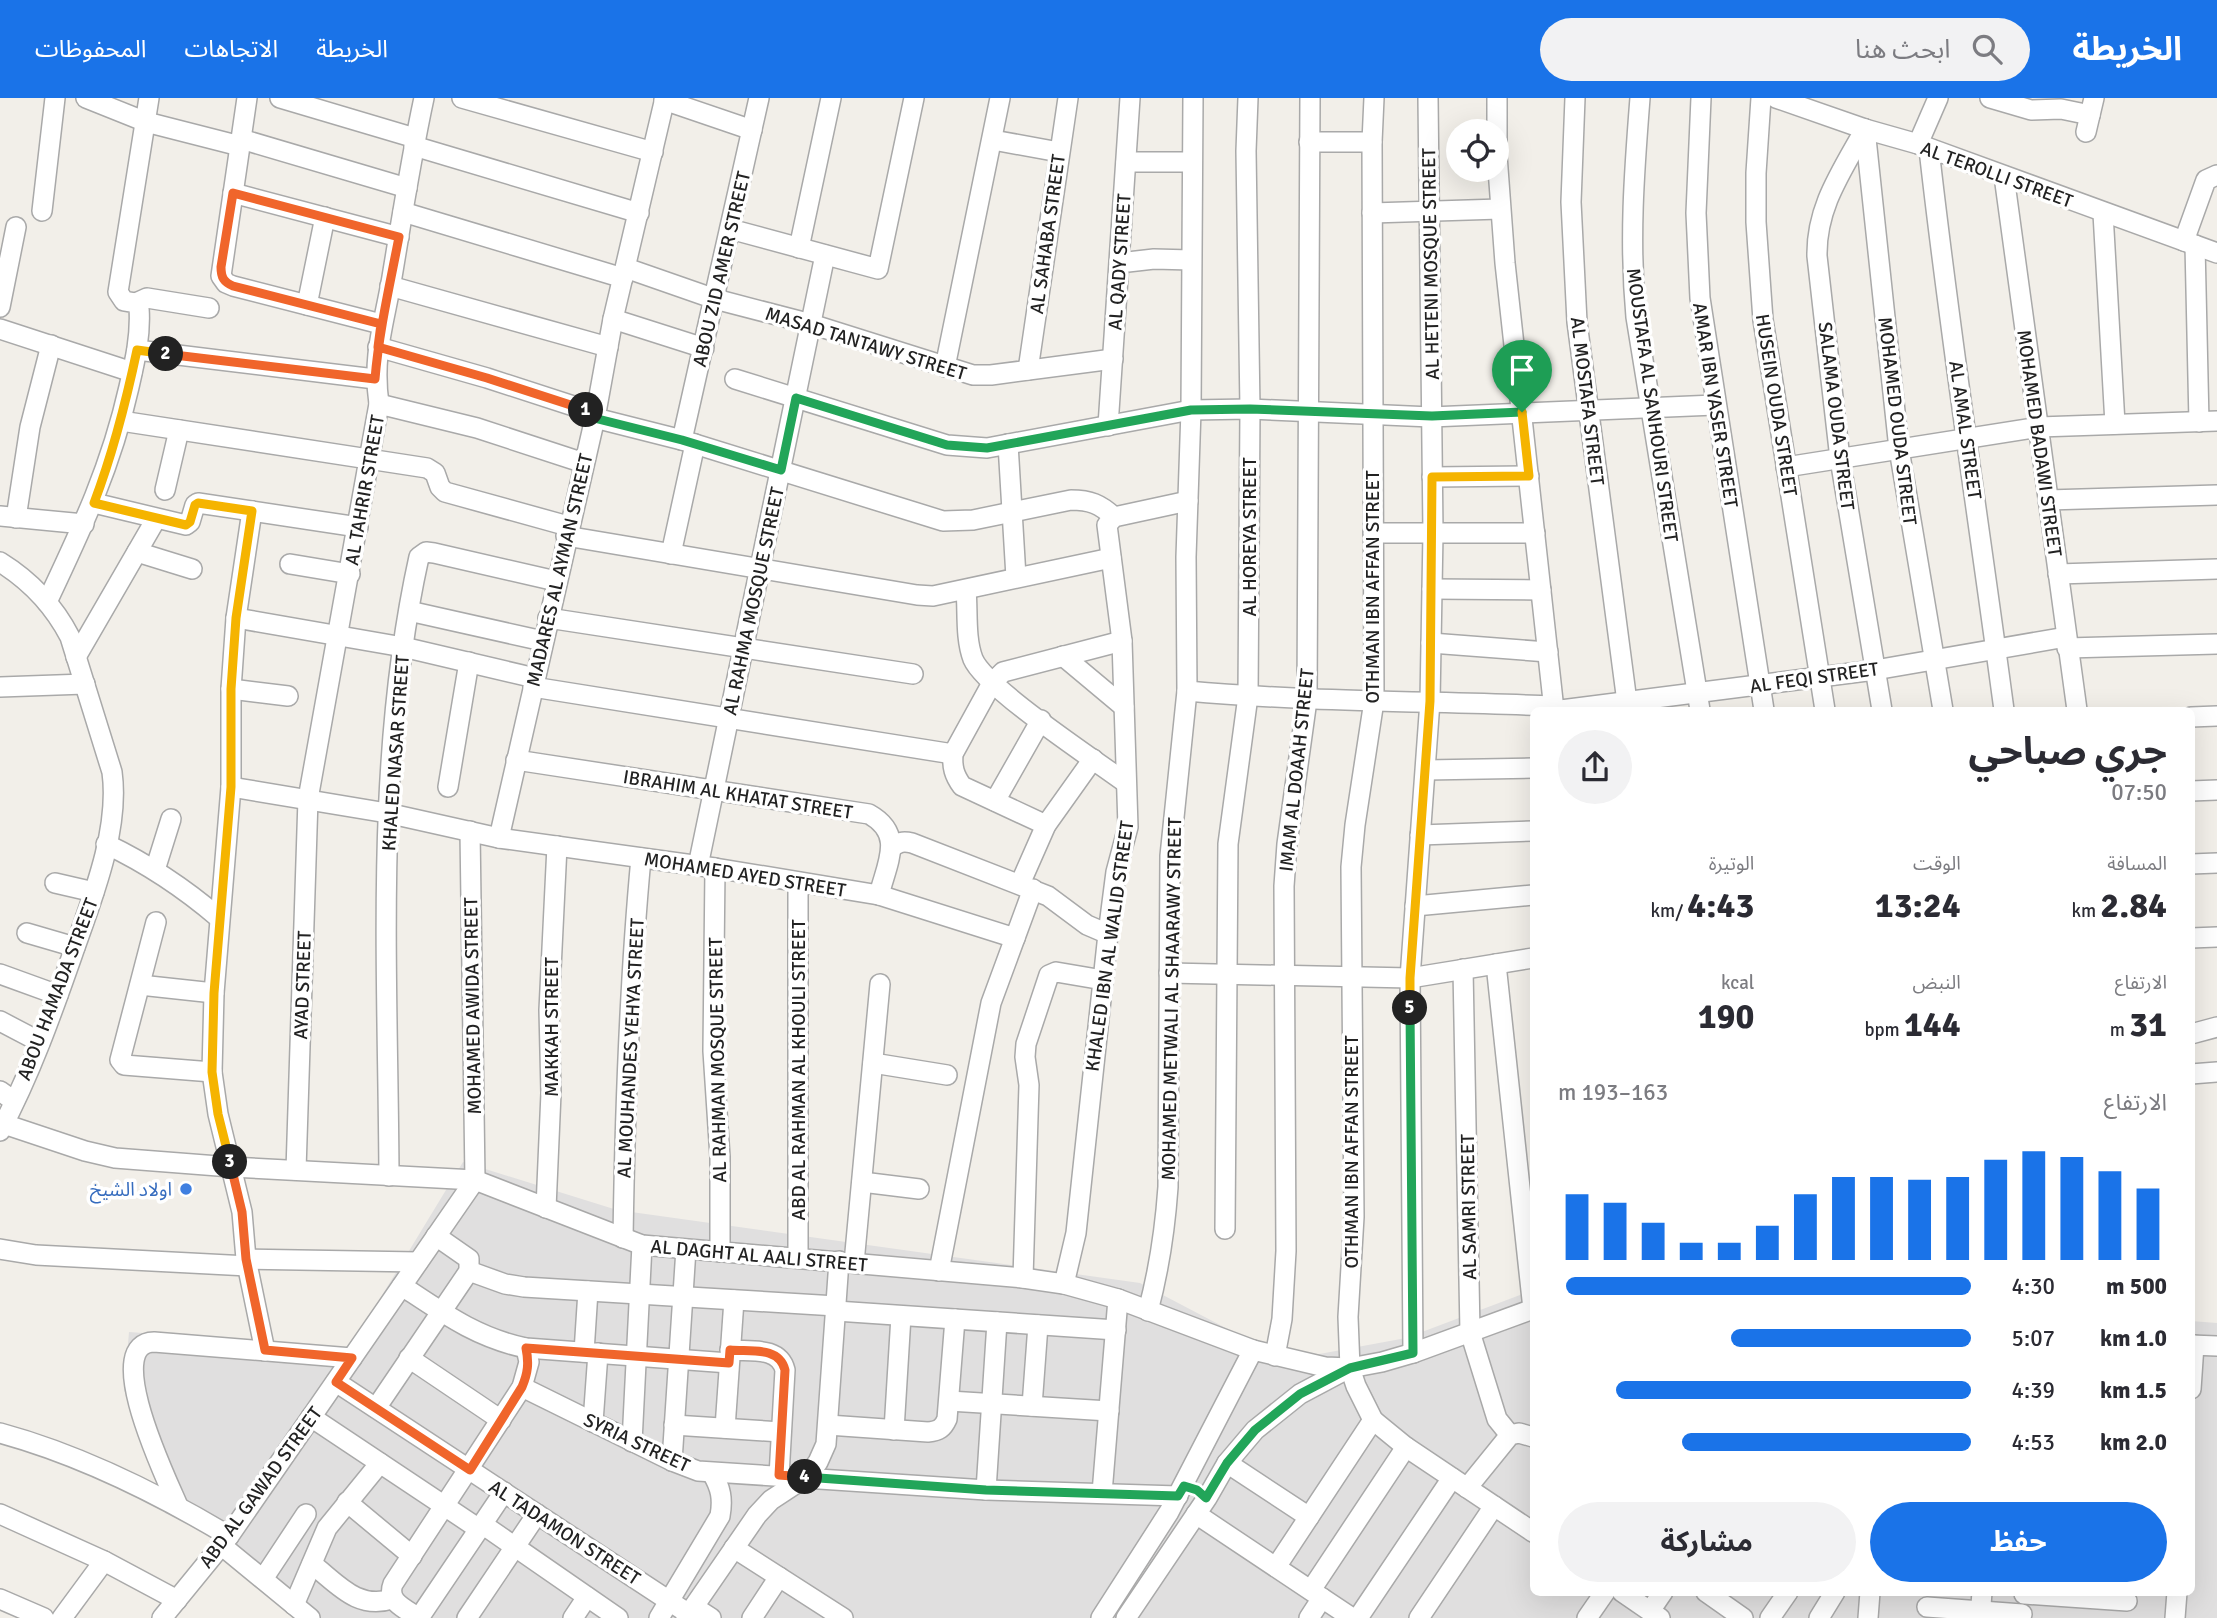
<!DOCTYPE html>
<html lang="ar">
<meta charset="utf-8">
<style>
body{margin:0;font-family:Signika,"Noto Sans Arabic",sans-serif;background:#f2f2f3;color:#2b2b33;direction:rtl;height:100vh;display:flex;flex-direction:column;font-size:26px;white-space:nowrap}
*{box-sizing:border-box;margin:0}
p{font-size:23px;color:#7c7c81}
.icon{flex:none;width:38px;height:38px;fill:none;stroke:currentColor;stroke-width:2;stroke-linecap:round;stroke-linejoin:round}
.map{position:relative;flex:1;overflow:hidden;direction:ltr}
.sheet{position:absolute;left:1530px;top:609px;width:665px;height:889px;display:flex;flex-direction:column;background:#fff;border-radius:10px;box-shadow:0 7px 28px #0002;direction:rtl}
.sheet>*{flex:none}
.buttons{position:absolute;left:1446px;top:21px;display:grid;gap:14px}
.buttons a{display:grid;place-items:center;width:63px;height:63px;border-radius:50%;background:#fff;box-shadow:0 7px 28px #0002;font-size:35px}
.pin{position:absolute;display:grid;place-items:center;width:60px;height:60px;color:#fff;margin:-72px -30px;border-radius:50% 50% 50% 0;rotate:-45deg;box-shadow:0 0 7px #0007}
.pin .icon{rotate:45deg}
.km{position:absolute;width:35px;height:35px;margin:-18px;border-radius:50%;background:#222;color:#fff;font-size:19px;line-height:35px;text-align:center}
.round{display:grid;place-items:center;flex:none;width:74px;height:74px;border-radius:37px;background:#f2f2f3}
.summary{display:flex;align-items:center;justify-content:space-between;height:119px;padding:0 28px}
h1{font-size:38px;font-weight:700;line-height:52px}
.stats{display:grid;grid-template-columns:repeat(3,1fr);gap:10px;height:119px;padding:7px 28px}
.stats div{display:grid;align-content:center}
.stats b{font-size:35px;font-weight:700}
.stats small{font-size:19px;font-weight:400}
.stats p{font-size:19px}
.chart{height:196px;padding:14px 28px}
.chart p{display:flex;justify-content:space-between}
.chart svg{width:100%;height:126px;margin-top:7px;stroke:#1a73e8;stroke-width:6}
.primary-button{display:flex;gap:14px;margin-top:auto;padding:14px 28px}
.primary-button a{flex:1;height:80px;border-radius:42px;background:#1a73e8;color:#fff;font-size:28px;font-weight:700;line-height:80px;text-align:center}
.primary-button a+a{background:#f2f2f3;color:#2b2b33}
ul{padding:0 28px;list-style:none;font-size:23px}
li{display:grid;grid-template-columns:112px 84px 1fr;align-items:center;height:52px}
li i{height:18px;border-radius:9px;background:#1a73e8}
header{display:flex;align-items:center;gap:42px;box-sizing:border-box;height:98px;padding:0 35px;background:#1a73e8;color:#fff}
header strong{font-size:33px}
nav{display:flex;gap:38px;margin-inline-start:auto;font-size:24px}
.search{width:490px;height:63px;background:#f2f2f3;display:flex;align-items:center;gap:18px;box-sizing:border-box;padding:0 24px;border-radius:38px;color:#7c7c81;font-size:26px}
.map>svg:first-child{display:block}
.residential{fill:#e0dfdf}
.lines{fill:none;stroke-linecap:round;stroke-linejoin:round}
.minor-casing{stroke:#a9a9a9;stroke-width:22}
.minor{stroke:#fff;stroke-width:19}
.split-1-casing{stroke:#fff;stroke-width:14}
.split-2-casing{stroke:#fff;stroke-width:14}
.split-3-casing{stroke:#fff;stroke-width:14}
.split-4-casing{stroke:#fff;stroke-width:14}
.split-5-casing{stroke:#fff;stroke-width:14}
.split-6-casing{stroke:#fff;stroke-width:14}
.split-1{stroke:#22a559;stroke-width:9}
.split-2{stroke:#f0652b;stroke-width:9}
.split-3{stroke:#f5b400;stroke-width:9}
.split-4{stroke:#f0652b;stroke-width:9}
.split-5{stroke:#22a559;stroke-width:9}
.split-6{stroke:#f5b400;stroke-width:9}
.shop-dot{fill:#3f7fe0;stroke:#fff;stroke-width:2.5}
.labels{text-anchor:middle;stroke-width:7;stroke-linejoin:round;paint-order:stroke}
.street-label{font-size:19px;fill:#222;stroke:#fff}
.shop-label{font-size:19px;fill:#366cbe;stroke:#fff;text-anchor:end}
</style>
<header>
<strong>الخريطة</strong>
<div class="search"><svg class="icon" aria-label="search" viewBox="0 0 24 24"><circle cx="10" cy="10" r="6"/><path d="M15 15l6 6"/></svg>ابحث هنا</div>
<nav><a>الخريطة</a><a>الاتجاهات</a><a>المحفوظات</a></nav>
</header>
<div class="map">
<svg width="2217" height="1520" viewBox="0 0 2217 1520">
<rect width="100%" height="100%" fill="#f2efe9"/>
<path class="residential" d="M463,1064L617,1112L1140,1185L1287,1262L1406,1240L1533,1192V1494H2191V1223L2217,1225V1520H298L211,1449L212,1437L165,1415L161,1382L124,1292L129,1234L350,1250Z"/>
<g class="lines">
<defs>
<g id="minor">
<path d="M86,0L146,24L240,48"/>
<path d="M247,0L221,178L226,185L233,188L381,226"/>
<path d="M280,0L415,40"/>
<path d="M462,0L653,54"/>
<path d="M1374,0L1372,44L1374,603L1355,727L1351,769L1354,1119L1348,1219L1350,1270L1356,1288L1373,1322L1406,1349L1533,1434"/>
<path d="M1497,0V57L1505,165L1554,612"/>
<path d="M1575,0L1571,104L1577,224L1627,604"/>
<path d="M1640,0C1634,76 1629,143 1636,219L1700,612"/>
<path d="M1701,0L1696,115L1700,200L1764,612"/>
<path d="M1761,0L1756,75V124L1763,222L1825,612"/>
<path d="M1776,0L1865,31L1918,46L2217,155"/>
<path d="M1990,0L2031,12L2061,11L2090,17"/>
<path d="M664,2L752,32"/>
<path d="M1865,31C1842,73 1816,109 1817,158L1840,361L1882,612"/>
<path d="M1865,31L1899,351L1943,612"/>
<path d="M2086,34L2094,0"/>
<path d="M241,41L407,90"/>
<path d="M993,42L1059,54"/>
<path d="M1309,44H1372"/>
<path d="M1918,46L1938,0"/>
<path d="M414,48L639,115"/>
<path d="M1929,51C1950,239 1979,425 2004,612"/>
<path d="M1126,64H1192"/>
<path d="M2004,78L2077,612"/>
<path d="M233,95L399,139"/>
<path d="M42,113L55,0"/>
<path d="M403,114L623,180"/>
<path d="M1372,115L1500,111"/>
<path d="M2103,115L2115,326"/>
<path d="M730,131L878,171L914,0"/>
<path d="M2184,143L2206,82L2217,77"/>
<path d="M2195,147L2199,324"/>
<path d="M799,150L831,0"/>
<path d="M1119,165L1154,161L1191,162"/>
<path d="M626,170L715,201L811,226L973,277H991L1113,261"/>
<path d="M390,188L608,249"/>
<path d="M136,205L147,200L209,210"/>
<path d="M307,207L325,119"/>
<path d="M0,209L16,129"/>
<path d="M613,221L704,250"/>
<path d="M0,231L132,274"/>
<path d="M378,249L487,280L595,315"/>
<path d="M137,252L375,281"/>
<path d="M945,269L1000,0"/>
<path d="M1028,272L1068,0"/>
<path d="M735,281L947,347L987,350L1191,312L1250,311L1431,319L1715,307"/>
<path d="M379,306L477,330L584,365"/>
<path d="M595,320L682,342L943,423L973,422L1071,402C1090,402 1100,406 1114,419"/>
<path d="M121,323L427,370L435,375L440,389L445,394L568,428"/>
<path d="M1108,328L1130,0"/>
<path d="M682,342L759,0"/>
<path d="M1008,346L1016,479"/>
<path d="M1786,369L2039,329L2217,323"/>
<path d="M1432,379L1529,378"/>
<path d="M165,392L179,332"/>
<path d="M2048,402L2217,397"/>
<path d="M94,405L186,427L190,424L195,407L198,405L358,429"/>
<path d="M252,413L236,520L231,591V689L214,895L212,974L218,1016L242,1114L246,1161L265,1253"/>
<path d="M0,418L84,426"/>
<path d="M16,420L30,329L51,247"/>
<path d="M1373,435H1535"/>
<path d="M566,438L917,497L933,498L1111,460"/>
<path d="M137,454L192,471"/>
<path d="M671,456L695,346"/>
<path d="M0,464C29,482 54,508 70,539L112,674C120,732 92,801 73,855C52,915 30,977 0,1033"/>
<path d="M290,466L350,476"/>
<path d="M2058,476L2217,471"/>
<path d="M1432,491L1541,492"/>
<path d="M966,492C968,513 965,540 973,561C985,590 1095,662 1126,685"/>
<path d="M47,504C82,430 111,369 129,289C135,263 141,237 139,210L136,205L124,203L118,194L149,0"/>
<path d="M409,513L543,543"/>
<path d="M236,520L403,549L535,580"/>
<path d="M548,520L913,576"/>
<path d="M1431,545L1548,554"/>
<path d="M2067,550L2217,546"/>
<path d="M1063,558L1124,609"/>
<path d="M76,559L156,421"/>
<path d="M0,589L85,586"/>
<path d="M533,589L953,656"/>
<path d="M231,591L288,598"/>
<path d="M1187,593C1309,604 1431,603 1554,608"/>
<path d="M1561,612L1875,572L2066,539"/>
<path d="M2191,619L2217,618"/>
<path d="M516,662L869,716C905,736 887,765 879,797"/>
<path d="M1426,672L1533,670"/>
<path d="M231,689L387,715L499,740L715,770L879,797L1015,840"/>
<path d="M448,689L469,564"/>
<path d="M2191,693L2217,692"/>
<path d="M995,703L1041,622"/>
<path d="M1046,727L962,688C954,677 952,669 953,656L992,585L1003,574L1122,543"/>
<path d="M1420,737L1533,733"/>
<path d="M499,740L595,320L613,221L665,0"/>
<path d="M106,746C148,766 184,790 219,820"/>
<path d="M891,750C898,744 903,743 912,745L1048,798L1087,827L1108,836"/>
<path d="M2191,766L2217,765"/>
<path d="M698,768L825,157"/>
<path d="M715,770L713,953L720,1059V1154"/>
<path d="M155,772L171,721"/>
<path d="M55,785L94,794"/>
<path d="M1020,786L1046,727L1093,661"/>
<path d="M1415,808L1533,797"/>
<path d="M156,824L120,962L124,967L212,974"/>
<path d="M27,835L75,849"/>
<path d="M2191,840L2217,839"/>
<path d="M1496,866L1533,1211"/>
<path d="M1463,871L1470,1234L1497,1321L1510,1337"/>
<path d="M1169,875L1410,880L1533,860"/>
<path d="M0,876L58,897"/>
<path d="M140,887L214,895"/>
<path d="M0,923L40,944"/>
<path d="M2191,936L2217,929"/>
<path d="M873,965L947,977"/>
<path d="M2191,976L2217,974"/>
<path d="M0,993L14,1003"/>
<path d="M4,1026L85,1053L115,1060L231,1069L475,1082L642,1147L1023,1180L1064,1186L1118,1201L1253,1252L1325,1269L1350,1270L1382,1264L1413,1255L1533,1211"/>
<path d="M296,1072L308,701L379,306C372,257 384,227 392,179C402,119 411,60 424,0"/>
<path d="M389,1078C388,872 374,662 419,459L426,454L434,455L556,483"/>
<path d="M862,1084L919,1091"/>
<path d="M546,1110L551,995L549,912L557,748"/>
<path d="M1225,1131L1228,746L1248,598L1250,311L1246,53L1248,0"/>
<path d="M623,1140C625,1011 629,888 641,760"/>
<path d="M0,1151L36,1157L248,1168"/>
<path d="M798,1160V784"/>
<path d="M246,1161L418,1164"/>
<path d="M854,1165L880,886"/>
<path d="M469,1173L505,1186L524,1189L836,1208"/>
<path d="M939,1173L991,905L1033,791"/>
<path d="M1023,1180L1029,987L1025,959L1026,946L1049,877L1056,874L1103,882"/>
<path d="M1064,1186L1076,1135L1108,836L1116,774L1128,729L1122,543L1107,427L1114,419L1188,403"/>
<path d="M402,1188C443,1215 477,1240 526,1250L729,1265"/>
<path d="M836,1213L1116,1232"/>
<path d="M1148,1213C1159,1172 1165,1132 1168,1089L1170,758L1187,593L1186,459L1191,312L1193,0"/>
<path d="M2191,1247L2217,1248"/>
<path d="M730,1252C750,1254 779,1248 785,1272L779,1378"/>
<path d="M584,1254L588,1193"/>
<path d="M1413,1255L1410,880L1430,603L1433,435L1428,0"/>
<path d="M1275,1258L1282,1221L1286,1153L1284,788L1287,746L1307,602L1310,0"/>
<path d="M409,1260L501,1322"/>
<path d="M336,1284L689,1516"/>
<path d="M522,1289L672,1363L698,1373L986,1392L1178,1398"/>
<path d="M2191,1291L2194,1247"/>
<path d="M949,1303L1109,1313"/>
<path d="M1032,1308L1038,1227"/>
<path d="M376,1310L469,1173V1161L436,1138"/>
<path d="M311,1319L479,1431"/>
<path d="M593,1324L598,1255"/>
<path d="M674,1327L781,1334"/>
<path d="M828,1327L928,1334C939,1333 943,1330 947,1321L955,1221"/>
<path d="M725,1330L734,1202"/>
<path d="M894,1332L901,1218"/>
<path d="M0,1335C81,1357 157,1395 229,1438"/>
<path d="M632,1344L642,1147"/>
<path d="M672,1363L686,1151"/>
<path d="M1227,1365L1309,1419"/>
<path d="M1467,1390L1510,1337L1519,1335L1533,1339"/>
<path d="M986,1392L997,1224"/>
<path d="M1102,1395L1118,1201"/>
<path d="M347,1404L412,1458"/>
<path d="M178,1408C168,1384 100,1245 154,1244L352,1260"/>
<path d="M0,1416L104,1463L177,1502"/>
<path d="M1196,1416L1352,1520"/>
<path d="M482,1426L618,1520"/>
<path d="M221,1447L310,1520"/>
<path d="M734,1450L843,1520"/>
<path d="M312,1466C338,1486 357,1512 392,1501"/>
<path d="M1276,1469L1373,1322"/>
<path d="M263,1481L306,1416"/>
<path d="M1311,1492L1406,1349"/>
<path d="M1622,1494L1660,1520"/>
<path d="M1706,1494L1743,1520"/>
<path d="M2024,1496L2127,1503"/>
<path d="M0,1501L44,1520"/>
<path d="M294,1507L327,1430L380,1365"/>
<path d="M694,1509L711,1520"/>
<path d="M1927,1509L2022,1516"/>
<path d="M1650,1513L1663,1494"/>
<path d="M62,1520L104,1463"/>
<path d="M162,1520L229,1438L475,1082L470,733"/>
<path d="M419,1520C406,1511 386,1504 393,1486L522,1289L529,1264L526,1250"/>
<path d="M419,1520L504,1394"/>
<path d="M467,1520L537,1416"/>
<path d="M573,1520L587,1499"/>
<path d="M659,1520L720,1418C723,1401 721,1390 712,1375"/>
<path d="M686,1520L757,1417L771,1402L806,1379L818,1364L826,1346L839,1163"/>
<path d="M752,1520L779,1479"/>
<path d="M1101,1520L1169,1414L1253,1252"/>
<path d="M1126,1520L1207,1400L1227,1365L1255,1332L1300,1296L1349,1270"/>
<path d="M1309,1520L1322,1500"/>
<path d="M1358,1520L1452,1380"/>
<path d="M1419,1520L1494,1408"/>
<path d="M1587,1520L1605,1494"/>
<path d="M1770,1520L1788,1494"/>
<path d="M1819,1520L1835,1494"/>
<path d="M1868,1520L1870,1494"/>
<path d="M1980,1520L1982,1494"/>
<path d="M2175,1520L2177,1494"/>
</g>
</defs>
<use href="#minor" class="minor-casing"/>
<use href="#minor" class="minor"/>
</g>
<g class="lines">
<defs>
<path id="split-1" d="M586,312L595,315L594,320L682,342L781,372L796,300L947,347L987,350L1191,312L1250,311L1432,318L1522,314"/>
<path id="split-2" d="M166,256L375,281C379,233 390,186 399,139L233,95L221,169C221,180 224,184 233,188L381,226L378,249L487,280L586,312"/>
<path id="split-3" d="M166,256L137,252C126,304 113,355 94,405L186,427L190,424L195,407L198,405L252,413L236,520L231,591V689L214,895L212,974L218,1016L230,1064"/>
<path id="split-4" d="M230,1064L242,1114L246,1161L265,1252L352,1260L336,1284L470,1372L522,1289C528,1275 529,1265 526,1250L729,1265L730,1252C750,1254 779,1248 785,1272L779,1377L805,1379"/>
<path id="split-5" d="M805,1379L986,1392L1178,1398L1184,1388L1197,1392L1206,1400L1227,1365L1255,1332L1300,1296L1350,1270L1413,1255L1410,910"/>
<path id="split-6" d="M1410,910V880L1430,603L1432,379L1529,378L1522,314"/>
</defs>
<use href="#split-1" class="split-1-casing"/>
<use href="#split-2" class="split-2-casing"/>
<use href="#split-3" class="split-3-casing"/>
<use href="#split-4" class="split-4-casing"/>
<use href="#split-5" class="split-5-casing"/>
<use href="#split-6" class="split-6-casing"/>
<use href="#split-1" class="split-1"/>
<use href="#split-2" class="split-2"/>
<use href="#split-3" class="split-3"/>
<use href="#split-4" class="split-4"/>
<use href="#split-5" class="split-5"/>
<use href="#split-6" class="split-6"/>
</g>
<circle class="shop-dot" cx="186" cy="1091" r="7"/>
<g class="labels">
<g class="street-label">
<text transform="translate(1997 76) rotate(20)" y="7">AL TEROLLI STREET</text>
<text transform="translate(1047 136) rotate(-82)" y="7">AL SAHABA STREET</text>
<text transform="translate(1119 164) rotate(-86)" y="7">AL QADY STREET</text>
<text transform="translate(1430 166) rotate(-91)" y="7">AL HETENI MOSQUE STREET</text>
<text transform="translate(721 171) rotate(-77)" y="7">ABOU ZID AMER STREET</text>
<text transform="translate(866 245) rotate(17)" y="7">MASAD TANTAWY STREET</text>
<text transform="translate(1588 303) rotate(83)" y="7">AL MOSTAFA STREET</text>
<text transform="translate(1653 307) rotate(82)" y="7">MOUSTAFA AL SANHOURI STREET</text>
<text transform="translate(1716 307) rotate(81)" y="7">AMAR IBN YASER STREET</text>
<text transform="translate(1777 307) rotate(81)" y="7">HUSEIN OUDA STREET</text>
<text transform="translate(1837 318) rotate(83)" y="7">SALAMA OUDA STREET</text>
<text transform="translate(1898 323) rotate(83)" y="7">MOHAMED OUDA STREET</text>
<text transform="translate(1966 332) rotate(82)" y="7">AL AMAL STREET</text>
<text transform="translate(2040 345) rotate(82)" y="7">MOHAMED BADAWI STREET</text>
<text transform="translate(364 392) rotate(-80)" y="7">AL TAHRIR STREET</text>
<text transform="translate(1249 439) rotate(-90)" y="7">AL HOREYA STREET</text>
<text transform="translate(559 472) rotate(-77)" y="7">MADARES AL AYMAN STREET</text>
<text transform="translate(1372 489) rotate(-90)" y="7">OTHMAN IBN AFFAN STREET</text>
<text transform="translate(753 503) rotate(-78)" y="7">AL RAHMA MOSQUE STREET</text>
<text transform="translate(1814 579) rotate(-8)" y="7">AL FEQI STREET</text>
<text transform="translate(395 655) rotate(-86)" y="7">KHALED NASAR STREET</text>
<text transform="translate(1296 672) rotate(-84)" y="7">IMAM AL DOAAH STREET</text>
<text transform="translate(738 696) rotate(9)" y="7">IBRAHIM AL KHATAT STREET</text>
<text transform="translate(745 776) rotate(9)" y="7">MOHAMED AYED STREET</text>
<text transform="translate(1109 848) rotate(-82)" y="7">KHALED IBN AL WALID STREET</text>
<text transform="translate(302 887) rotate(-88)" y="7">AYAD STREET</text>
<text transform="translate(57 891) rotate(-69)" y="7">ABOU HAMADA STREET</text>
<text transform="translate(1171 901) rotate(-89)" y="7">MOHAMED METWALI AL SHAARAWY STREET</text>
<text transform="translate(472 908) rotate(-91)" y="7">MOHAMED AWIDA STREET</text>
<text transform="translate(551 929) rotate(-90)" y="7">MAKKAH STREET</text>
<text transform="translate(630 950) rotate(-87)" y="7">AL MOUHANDES YEHYA STREET</text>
<text transform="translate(717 962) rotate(-91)" y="7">AL RAHMAN MOSQUE STREET</text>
<text transform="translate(798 972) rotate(-90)" y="7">ABD AL RAHMAN AL KHOULI STREET</text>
<text transform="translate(1351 1054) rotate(-90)" y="7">OTHMAN IBN AFFAN STREET</text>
<text transform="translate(1468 1109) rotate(-91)" y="7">AL SAMRI STREET</text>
<text transform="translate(759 1157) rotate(5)" y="7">AL DAGHT AL AALI STREET</text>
<text transform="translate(637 1344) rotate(25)" y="7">SYRIA STREET</text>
<text transform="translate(260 1389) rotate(-54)" y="7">ABD AL GAWAD STREET</text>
<text transform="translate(565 1434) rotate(33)" y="7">AL TADAMON STREET</text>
</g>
<g class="shop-label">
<text x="172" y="1098">اولاد الشيخ</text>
</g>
</g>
</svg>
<div class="buttons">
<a><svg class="icon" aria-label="locate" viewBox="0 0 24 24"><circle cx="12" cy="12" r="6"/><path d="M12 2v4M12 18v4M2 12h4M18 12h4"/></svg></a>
</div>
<div class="pin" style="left:1522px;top:314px;background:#1e9e55"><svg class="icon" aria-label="arrive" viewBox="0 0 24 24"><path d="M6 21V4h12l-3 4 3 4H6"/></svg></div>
<b class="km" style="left:586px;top:312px">1</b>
<b class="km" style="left:166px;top:256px">2</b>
<b class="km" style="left:230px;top:1064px">3</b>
<b class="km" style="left:805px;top:1379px">4</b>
<b class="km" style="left:1410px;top:910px">5</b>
<section class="sheet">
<div class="summary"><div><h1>جري صباحي</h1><p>07:50</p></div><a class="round"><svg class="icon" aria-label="share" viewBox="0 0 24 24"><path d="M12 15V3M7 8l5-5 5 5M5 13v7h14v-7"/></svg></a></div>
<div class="stats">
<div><p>المسافة</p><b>2.84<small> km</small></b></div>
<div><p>الوقت</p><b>13:24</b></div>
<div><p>الوتيرة</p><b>4:43<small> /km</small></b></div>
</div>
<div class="stats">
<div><p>الارتفاع</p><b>31<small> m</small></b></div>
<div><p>النبض</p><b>144<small> bpm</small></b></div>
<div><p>kcal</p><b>190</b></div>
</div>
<div class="chart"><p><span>الارتفاع</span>163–193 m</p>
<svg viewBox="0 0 160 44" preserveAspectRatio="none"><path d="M5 44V21M15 44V24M25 44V31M35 44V38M45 44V38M55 44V32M65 44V21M75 44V15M85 44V15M95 44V16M105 44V15M115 44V9M125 44V6M135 44V8M145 44V13M155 44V19"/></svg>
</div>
<ul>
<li><b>500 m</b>4:30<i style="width:98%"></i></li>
<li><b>1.0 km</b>5:07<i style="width:58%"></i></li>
<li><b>1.5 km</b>4:39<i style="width:86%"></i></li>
<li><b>2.0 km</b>4:53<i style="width:70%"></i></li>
</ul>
<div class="primary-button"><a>حفظ</a><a>مشاركة</a></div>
</section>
</div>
